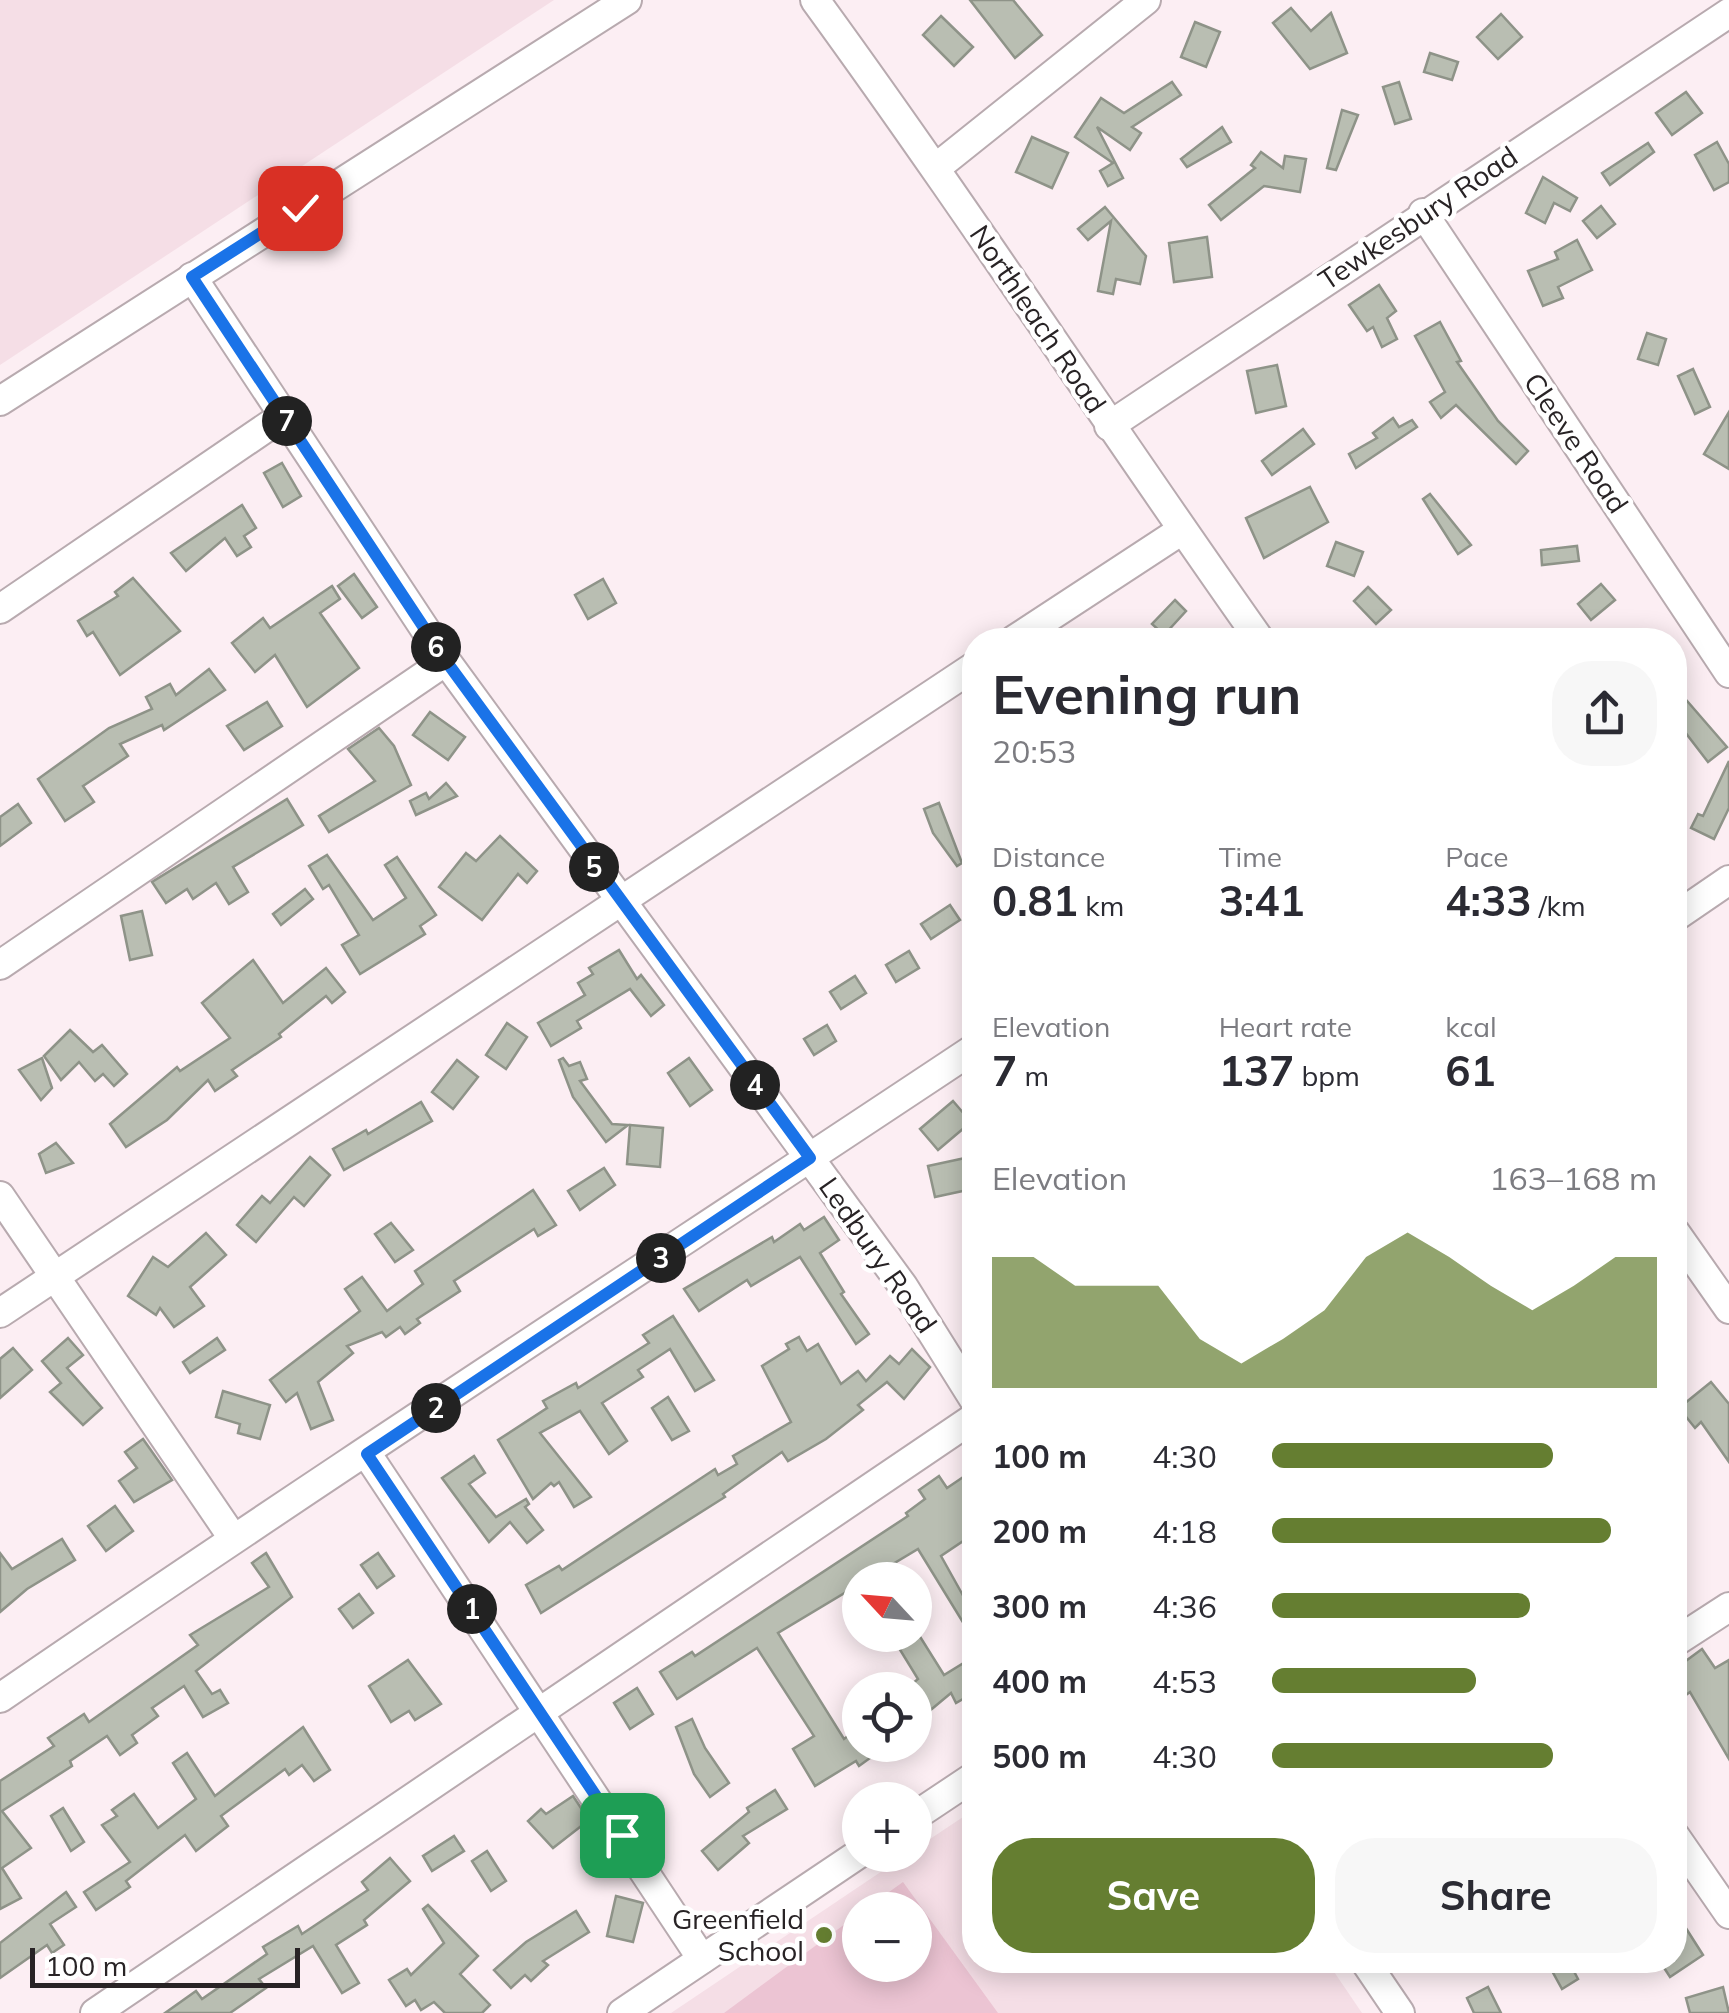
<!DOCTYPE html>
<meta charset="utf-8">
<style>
body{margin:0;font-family:Mulish,sans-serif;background:#f7f7f7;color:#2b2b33;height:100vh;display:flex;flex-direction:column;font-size:38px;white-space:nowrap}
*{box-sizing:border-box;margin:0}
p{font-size:32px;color:#7c7c81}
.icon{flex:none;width:55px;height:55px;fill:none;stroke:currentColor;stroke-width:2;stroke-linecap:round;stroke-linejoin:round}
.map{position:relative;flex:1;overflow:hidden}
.sheet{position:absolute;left:962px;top:628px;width:725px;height:1345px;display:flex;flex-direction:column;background:#fff;border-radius:40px;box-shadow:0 5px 25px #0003}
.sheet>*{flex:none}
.needle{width:65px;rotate:296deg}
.controls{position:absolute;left:842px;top:1562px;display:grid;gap:20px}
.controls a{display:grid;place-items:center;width:90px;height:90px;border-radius:50%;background:#fff;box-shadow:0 5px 25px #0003;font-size:50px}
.scale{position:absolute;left:30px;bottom:25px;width:270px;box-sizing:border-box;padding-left:10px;border:5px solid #282325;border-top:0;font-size:28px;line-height:35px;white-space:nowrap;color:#282325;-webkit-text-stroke:8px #fff;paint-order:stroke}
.pin{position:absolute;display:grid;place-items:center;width:85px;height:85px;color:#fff;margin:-42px;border-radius:20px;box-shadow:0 5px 15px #0006}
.km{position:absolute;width:50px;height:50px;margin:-25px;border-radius:50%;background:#222;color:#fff;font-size:28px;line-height:50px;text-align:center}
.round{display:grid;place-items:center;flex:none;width:105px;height:105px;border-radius:40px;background:#f7f7f7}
.head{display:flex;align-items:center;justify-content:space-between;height:170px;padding:0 30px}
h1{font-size:55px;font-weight:700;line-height:75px}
.stats{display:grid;grid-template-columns:repeat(3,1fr);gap:15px;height:170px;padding:10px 30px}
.stats div{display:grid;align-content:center}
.stats b{font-size:42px;font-weight:700}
.stats small{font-size:28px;font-weight:400}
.stats p{font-size:28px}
.chart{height:280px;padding:20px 30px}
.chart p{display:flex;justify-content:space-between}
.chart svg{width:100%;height:180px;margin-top:10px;fill:#657e31;opacity:.7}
.button{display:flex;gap:20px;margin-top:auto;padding:20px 30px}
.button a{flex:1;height:115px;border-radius:40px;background:#657e31;color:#fff;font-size:40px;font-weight:700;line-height:115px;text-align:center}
.button a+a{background:#f7f7f7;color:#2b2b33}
ul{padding:0 30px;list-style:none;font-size:32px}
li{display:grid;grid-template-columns:160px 120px 1fr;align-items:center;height:75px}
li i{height:25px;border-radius:12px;background:#657e31}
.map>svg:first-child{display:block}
.built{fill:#f5dee6;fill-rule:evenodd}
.green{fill:#ecc4d3}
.building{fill:#b9beb2;stroke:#8e9388;stroke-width:2.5}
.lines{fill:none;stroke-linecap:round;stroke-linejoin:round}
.minor-casing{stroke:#b8aaaf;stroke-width:32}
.minor{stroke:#fff;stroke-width:28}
.route-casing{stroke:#fff;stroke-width:20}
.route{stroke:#1a73e8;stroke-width:12}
.poi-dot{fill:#657e31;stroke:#fff;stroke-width:4}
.labels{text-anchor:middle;stroke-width:9;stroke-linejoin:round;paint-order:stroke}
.street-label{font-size:28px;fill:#282325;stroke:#fff}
.poi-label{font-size:28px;fill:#282325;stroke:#fff;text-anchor:end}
</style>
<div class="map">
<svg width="1729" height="2013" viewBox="0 0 1729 2013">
<rect width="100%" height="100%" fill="#fceef3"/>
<g class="built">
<path d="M0,0H554L0,365Z"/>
<path d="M975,1809V1960H1326L1362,2013H671L906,1855H915V1849ZM860,1910H915V1965H860Z"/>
</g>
<path class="green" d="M903,1882L998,2013H724L860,1913V1965H915V1910H864Z"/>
<g class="building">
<path d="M970,0H1013L1042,35L1015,58Z"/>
<path d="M1291,8L1311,31L1331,13L1347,53L1310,69L1273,23Z"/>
<path d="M1501,14L1522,37L1498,59L1477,37Z"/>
<path d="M941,16L973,47L954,66L923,35Z"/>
<path d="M1195,22L1220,32L1206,67L1181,57Z"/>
<path d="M1430,53L1458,62L1452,80L1424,72Z"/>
<path d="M1172,82L1181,95L1132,127L1141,133L1130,150L1097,127L1123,178L1108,186L1100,171L1113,163L1075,137L1101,98L1124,113Z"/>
<path d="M1399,82L1411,119L1395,124L1383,87Z"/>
<path d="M1686,92L1702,113L1672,135L1656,113Z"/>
<path d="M1342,110L1358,115L1336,170L1327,168Z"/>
<path d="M1222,127L1231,142L1187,167L1181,159Z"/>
<path d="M1032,137L1068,153L1052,188L1016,172Z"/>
<path d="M1717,142L1729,164V182L1714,190L1695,155Z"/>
<path d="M1648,143L1654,152L1610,185L1602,173Z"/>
<path d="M1261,152L1283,168L1285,156L1306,159L1300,192L1264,186L1221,220L1209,205L1255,168L1251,165Z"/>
<path d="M1543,177L1577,198L1570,211L1554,203L1545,223L1526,213Z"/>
<path d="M1601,206L1615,224L1597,238L1583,221Z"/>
<path d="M1105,207L1146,256L1140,284L1116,279L1113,294L1098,291L1111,221L1088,240L1078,229Z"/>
<path d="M1207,237L1212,277L1174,282L1169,243Z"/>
<path d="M1577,240L1592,270L1558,287L1563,298L1543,306L1528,271L1558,259L1555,252Z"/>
<path d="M1379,285L1396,311L1387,318L1397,339L1382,347L1373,327L1367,331L1349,305Z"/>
<path d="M1440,322L1461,361L1457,362L1498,421L1528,451L1516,464L1456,405L1441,418L1430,402L1445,392L1415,336Z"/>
<path d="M1647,333L1666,339L1658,365L1638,359Z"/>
<path d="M1277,365L1286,406L1256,413L1247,371Z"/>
<path d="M1693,369L1710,407L1695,414L1678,376Z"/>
<path d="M1729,412V469L1704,454Z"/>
<path d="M1393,418L1399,427L1412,420L1417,427L1356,468L1349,454L1377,438L1373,433Z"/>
<path d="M1303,429L1314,444L1272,475L1262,461Z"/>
<path d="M282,463L301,496L283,507L264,473Z"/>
<path d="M1310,487L1328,522L1264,558L1246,518Z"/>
<path d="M1430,494L1471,545L1458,554L1423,499Z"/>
<path d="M242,505L256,528L244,536L251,547L237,556L225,538L186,571L171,553Z"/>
<path d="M1336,542L1363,552L1354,576L1327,566Z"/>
<path d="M1577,546L1579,561L1542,565L1541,550Z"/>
<path d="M354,574L377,607L362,618L338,586Z"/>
<path d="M133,578L180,631L120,675L93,632L87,636L78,621L118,596L115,592Z"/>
<path d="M603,579L616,603L588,619L575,595Z"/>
<path d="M1601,584L1615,600L1591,620L1578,604Z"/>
<path d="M332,586L340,599L320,613L359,668L307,707L275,655L255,672L232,643L263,618L270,628Z"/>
<path d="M1368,587L1391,610L1376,624L1354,601Z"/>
<path d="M1175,600L1186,611L1164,635L1152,624Z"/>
<path d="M209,669L225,690L164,730L162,725L120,744L128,756L83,786L94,802L65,821L38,779L109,728L152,709L146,697L170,684L176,695Z"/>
<path d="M1675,687L1727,747L1708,762L1675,719Z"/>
<path d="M267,702L282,726L244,750L227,726Z"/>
<path d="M430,712L465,737L448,760L413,735Z"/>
<path d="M379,728L394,746L411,785L329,832L319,816L375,781L348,749Z"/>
<path d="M1729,761V808L1714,839L1691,828L1698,814L1703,816Z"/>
<path d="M446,783L457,796L416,815L410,801L426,793L429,799Z"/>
<path d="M287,799L303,825L233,867L248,892L229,904L216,883L193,899L187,889L166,903L152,882Z"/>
<path d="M939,803L962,863L957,866L933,833L924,809Z"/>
<path d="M18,804L31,823L0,846V817Z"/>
<path d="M500,836L537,871L527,883L518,874L482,920L439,887L466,853L476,861Z"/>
<path d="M327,855L373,920L406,898L385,865L397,857L436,915L420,926L425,934L360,974L342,945L359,935L329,885L323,889L309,866Z"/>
<path d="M305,889L313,899L281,925L273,914Z"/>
<path d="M950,905L960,920L931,939L921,924Z"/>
<path d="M142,911L152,955L130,960L121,916Z"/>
<path d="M619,950L637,979L641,975L664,1005L651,1016L630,989L577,1021L581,1028L551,1046L538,1023L585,995L578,983L593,974L589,968Z"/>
<path d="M909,951L919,968L896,982L886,965Z"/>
<path d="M253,960L283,1003L326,968L345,992L332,1003L326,996L279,1034L281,1037L232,1070L237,1076L215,1091L208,1080L167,1120L126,1147L110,1124L177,1067L180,1071L230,1038L202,1003Z"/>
<path d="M855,976L866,993L841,1009L830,992Z"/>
<path d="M507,1023L527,1037L506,1069L486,1055Z"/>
<path d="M827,1025L836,1041L814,1055L804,1039Z"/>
<path d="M70,1030L93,1052L102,1045L127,1074L114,1086L103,1074L95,1081L79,1062L61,1080L44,1056Z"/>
<path d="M42,1058L52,1088L41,1100L19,1070Z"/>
<path d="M563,1058L569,1066L580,1062L587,1079L580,1081L612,1124L628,1125L606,1142L573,1097L559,1060Z"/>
<path d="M689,1058L712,1090L690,1106L668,1073Z"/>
<path d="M457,1060L478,1077L453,1109L432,1092Z"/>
<path d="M953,1101L971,1122L938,1150L920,1129Z"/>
<path d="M421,1102L432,1121L344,1170L333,1149L366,1130L368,1134Z"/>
<path d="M630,1125L663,1128L660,1167L627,1164Z"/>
<path d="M56,1143L73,1163L46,1173L39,1154Z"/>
<path d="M310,1157L330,1175L304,1206L294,1197L256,1242L237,1225L262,1196L270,1203Z"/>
<path d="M965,1158L972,1189L935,1197L928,1166Z"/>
<path d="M604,1168L615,1185L580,1210L568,1191Z"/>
<path d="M533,1190L556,1225L538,1236L534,1229L454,1281L460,1291L417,1319L420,1323L405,1334L400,1327L386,1337L382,1332L347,1346L353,1353L318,1382L333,1420L311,1429L297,1393L286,1402L270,1380L360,1311L345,1289L362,1277L387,1311L423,1284L415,1271Z"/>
<path d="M824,1217L839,1240L820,1253L844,1292L841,1294L869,1334L856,1344L800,1257L751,1286L747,1280L699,1311L684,1289L772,1237L774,1242L800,1224L804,1230Z"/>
<path d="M391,1223L413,1250L395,1262L375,1234Z"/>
<path d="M206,1233L226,1255L190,1287L204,1306L174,1327L160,1308L156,1315L128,1296L153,1257L168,1267Z"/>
<path d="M673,1316L714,1380L695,1391L670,1349L638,1370L643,1377L602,1403L627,1441L609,1454L580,1411L540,1433L591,1497L574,1507L559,1482L554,1486L551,1483L533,1499L498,1440L547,1408L543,1401L576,1383L578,1388L649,1343L643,1335Z"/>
<path d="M799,1337L807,1351L818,1344L841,1384L858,1371L866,1381L890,1356L899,1364L912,1349L930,1367L904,1399L887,1382L858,1405L863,1410L826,1439L788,1461L782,1452L723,1494L725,1497L541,1613L526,1585L559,1566L562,1570L715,1469L718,1475L737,1464L733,1456L791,1422L762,1366L789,1349L786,1344Z"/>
<path d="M68,1338L83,1355L67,1368L102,1408L83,1425L50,1392L61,1383L42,1361Z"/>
<path d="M217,1338L225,1350L190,1373L183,1362Z"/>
<path d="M13,1348L32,1370L0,1398V1359Z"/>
<path d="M1711,1382L1729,1404V1462L1701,1422L1695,1428L1679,1408Z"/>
<path d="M223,1391L270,1405L260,1439L238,1433L240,1424L216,1417Z"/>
<path d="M668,1397L689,1431L672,1440L652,1408Z"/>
<path d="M143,1439L172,1480L134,1502L119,1481L137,1468L125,1452Z"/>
<path d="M474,1456L485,1473L469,1484L496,1517L526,1499L529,1504L525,1507L543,1530L527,1543L510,1522L489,1542L442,1478Z"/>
<path d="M975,1469V1507L965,1514L975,1533L941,1556L975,1617L964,1624L918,1549L778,1633L844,1739L860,1727V1745H888L859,1766L856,1761L815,1786L793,1749L814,1736L757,1648L677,1699L660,1672L692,1652L695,1656L908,1516L906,1513L925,1499L919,1490L939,1476L947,1488Z"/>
<path d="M115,1506L133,1531L106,1551L88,1526Z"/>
<path d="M62,1539L75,1560L27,1589L0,1612V1553L12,1569Z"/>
<path d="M266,1553L292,1597L196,1671L212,1694L220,1690L228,1703L203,1717L184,1686L152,1708L158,1716L132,1735L137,1743L120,1755L107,1736L70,1761L72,1766L2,1811L31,1848L2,1868L21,1898L0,1909V1781L54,1746L48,1738L84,1714L89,1722L198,1645L190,1635L269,1587L252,1563Z"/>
<path d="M378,1553L394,1576L377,1588L361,1565Z"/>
<path d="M359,1594L373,1613L353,1628L339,1609Z"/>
<path d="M891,1635H919L944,1675L975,1656V1692L956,1703L951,1693L915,1723V1690H905L918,1679Z"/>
<path d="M1702,1649L1715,1668L1729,1660V1759L1690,1692L1675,1703V1669Z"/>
<path d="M408,1660L441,1704L415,1720L409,1711L391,1722L369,1686Z"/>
<path d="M637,1688L653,1714L630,1729L614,1703Z"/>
<path d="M692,1719L705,1748L729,1783L710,1797L694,1774L676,1727Z"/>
<path d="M303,1727L330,1770L314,1781L302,1765L289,1775L285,1769L221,1816L228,1826L196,1851L185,1835L126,1881L130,1887L96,1910L84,1892L130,1862L102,1825L117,1816L112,1810L134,1794L158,1828L196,1799L173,1763L187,1753L215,1796Z"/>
<path d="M775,1790L787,1809L743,1836L749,1843L718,1870L702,1851L749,1812L747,1808Z"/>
<path d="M573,1796L589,1820L553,1848L528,1821L541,1809L546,1814Z"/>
<path d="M63,1808L84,1842L71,1851L51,1816Z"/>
<path d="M454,1836L464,1851L432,1871L423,1856Z"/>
<path d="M487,1851L506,1881L491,1891L472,1861Z"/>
<path d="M390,1858L410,1881L364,1920L367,1925L336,1945L359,1983L342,1993L313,1946L259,1979L266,1988L230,2013H165L196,1991L202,1999L267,1954L263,1947L298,1926L302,1934L368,1890L362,1882Z"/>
<path d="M66,1892L76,1907L50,1924L64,1945L52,1953L47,1945L0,1978V1943Z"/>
<path d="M616,1896L643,1903L633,1942L607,1936Z"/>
<path d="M428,1905L478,1956L460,1974L490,2005L482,2013H445L434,2002L421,2010L415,2000L406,2006L389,1980L407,1969L411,1975L444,1943L423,1909Z"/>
<path d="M576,1911L589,1932L543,1961L548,1965L531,1981L525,1975L511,1988L494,1970L526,1942Z"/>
<path d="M1675,1911L1703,1955L1670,1977L1659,1960H1675Z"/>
<path d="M1546,1960H1568L1578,1979L1562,1989Z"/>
<path d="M1488,1987L1501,2013H1474L1467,1998Z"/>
<path d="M1723,1987L1729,2013H1690L1686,1998Z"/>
</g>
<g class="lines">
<defs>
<g id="minor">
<path d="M815,0C968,210 1110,428 1260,640"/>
<path d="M937,167L1146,0"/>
<path d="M1423,213L1729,673"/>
<path d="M192,277L446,661L903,1286L975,1401"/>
<path d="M0,401L627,0"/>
<path d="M1109,426L1729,13"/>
<path d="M0,609L283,416"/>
<path d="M1014,640L1182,530"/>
<path d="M1675,917L1729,880"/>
<path d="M0,965L446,661"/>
<path d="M0,1196L233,1538"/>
<path d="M1675,1232L1729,1309"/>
<path d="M0,1313L975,666"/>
<path d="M367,1454L702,1959"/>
<path d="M1675,1642L1729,1607"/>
<path d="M0,1698C322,1477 650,1264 975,1048"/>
<path d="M915,1816L975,1776"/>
<path d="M1675,1836L1729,1914"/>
<path d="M1364,1960L1400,2013"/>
<path d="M95,2013L975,1417"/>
<path d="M622,2013L860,1853"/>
</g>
</defs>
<use href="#minor" class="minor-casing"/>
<use href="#minor" class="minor"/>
</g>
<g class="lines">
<defs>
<path id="route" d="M300,208L192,277L446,661L810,1158L367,1454L622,1835"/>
</defs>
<use href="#route" class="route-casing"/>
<use href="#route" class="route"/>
</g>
<circle class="poi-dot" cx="824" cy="1935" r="10"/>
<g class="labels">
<g class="street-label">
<text transform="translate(1418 218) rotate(-34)" y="10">Tewkesbury Road</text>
<text transform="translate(1038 319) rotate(56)" y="10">Northleach Road</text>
<text transform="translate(1576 443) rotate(56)" y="10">Cleeve Road</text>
<text transform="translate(878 1255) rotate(55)" y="10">Ledbury Road</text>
</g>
<g class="poi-label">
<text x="804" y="1929">Greenfield<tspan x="804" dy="32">School</tspan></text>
</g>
</g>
</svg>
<div class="controls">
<a><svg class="needle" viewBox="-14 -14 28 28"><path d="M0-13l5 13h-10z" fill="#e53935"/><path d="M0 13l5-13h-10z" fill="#7c7c81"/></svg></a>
<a><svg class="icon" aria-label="locate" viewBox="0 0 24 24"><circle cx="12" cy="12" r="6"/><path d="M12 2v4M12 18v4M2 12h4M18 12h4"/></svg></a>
<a>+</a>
<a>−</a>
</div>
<div class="scale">100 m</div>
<div class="pin" style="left:622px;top:1835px;background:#1e9e55"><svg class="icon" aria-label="arrive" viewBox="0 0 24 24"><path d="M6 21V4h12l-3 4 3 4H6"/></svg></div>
<div class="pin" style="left:300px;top:208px;background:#d93025"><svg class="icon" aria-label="check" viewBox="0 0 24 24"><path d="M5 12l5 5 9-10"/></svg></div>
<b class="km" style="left:472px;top:1609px">1</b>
<b class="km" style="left:436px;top:1408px">2</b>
<b class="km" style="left:661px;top:1258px">3</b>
<b class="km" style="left:755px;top:1085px">4</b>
<b class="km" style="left:594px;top:867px">5</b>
<b class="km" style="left:436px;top:647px">6</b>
<b class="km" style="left:287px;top:421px">7</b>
<section class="sheet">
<div class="head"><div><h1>Evening run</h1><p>20:53</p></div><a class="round"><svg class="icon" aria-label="share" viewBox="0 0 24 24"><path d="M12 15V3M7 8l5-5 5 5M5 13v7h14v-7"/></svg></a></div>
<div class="stats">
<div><p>Distance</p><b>0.81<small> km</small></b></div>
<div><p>Time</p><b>3:41</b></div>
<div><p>Pace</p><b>4:33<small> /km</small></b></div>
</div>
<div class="stats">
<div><p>Elevation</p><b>7<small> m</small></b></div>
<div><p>Heart rate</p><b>137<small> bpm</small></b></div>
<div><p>kcal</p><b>61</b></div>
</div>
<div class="chart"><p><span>Elevation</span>163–168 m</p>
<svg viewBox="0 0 160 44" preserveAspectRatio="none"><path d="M0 44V12L10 12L20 19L30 19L40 19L50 32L60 38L70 32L80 25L90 12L100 6L110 12L120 19L130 25L140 19L150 12L160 12V44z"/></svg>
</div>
<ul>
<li><b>100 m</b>4:30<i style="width:73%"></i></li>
<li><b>200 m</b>4:18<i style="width:88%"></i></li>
<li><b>300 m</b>4:36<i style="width:67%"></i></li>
<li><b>400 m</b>4:53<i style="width:53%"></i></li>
<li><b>500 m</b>4:30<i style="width:73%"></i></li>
</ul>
<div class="button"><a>Save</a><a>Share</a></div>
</section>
</div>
